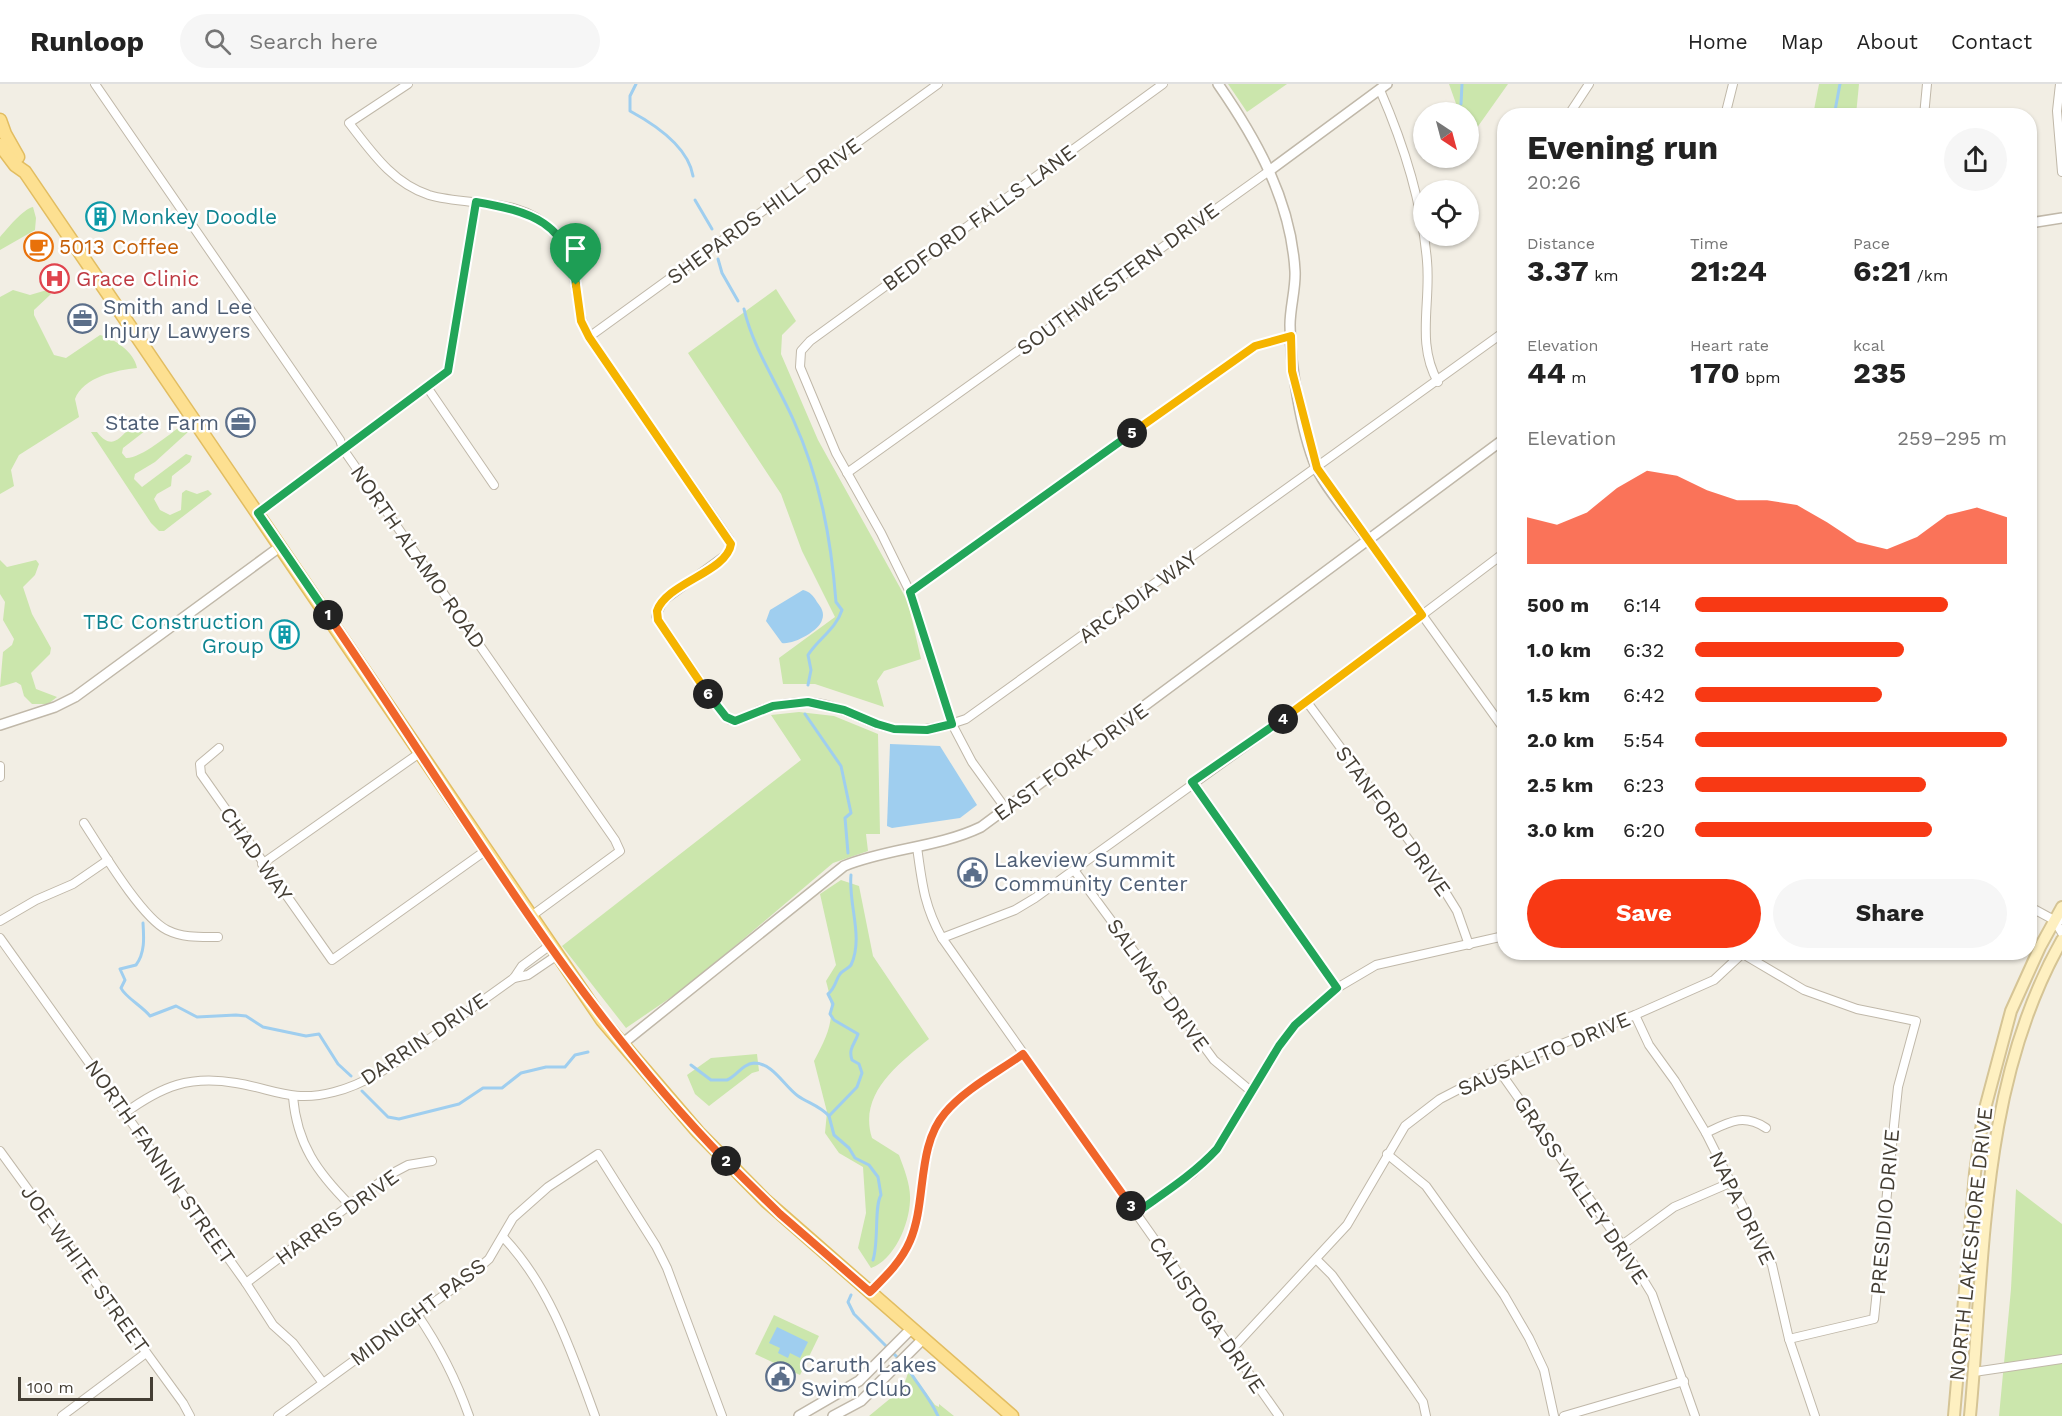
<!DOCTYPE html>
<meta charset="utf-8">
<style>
body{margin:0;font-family:"Work Sans",sans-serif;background:#f6f6f6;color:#222;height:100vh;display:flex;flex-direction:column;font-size:22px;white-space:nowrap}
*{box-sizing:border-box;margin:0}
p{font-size:20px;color:#767676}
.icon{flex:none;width:33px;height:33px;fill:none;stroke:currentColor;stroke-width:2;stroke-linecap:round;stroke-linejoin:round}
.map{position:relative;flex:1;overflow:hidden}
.details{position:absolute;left:1497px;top:24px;width:540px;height:852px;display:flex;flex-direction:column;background:#fff;border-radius:24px;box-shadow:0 2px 4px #0004}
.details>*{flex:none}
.needle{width:39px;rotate:144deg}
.buttons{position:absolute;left:1413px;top:18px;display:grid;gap:12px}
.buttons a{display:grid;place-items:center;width:66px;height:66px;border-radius:50%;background:#fff;box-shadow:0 2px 4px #0004;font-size:30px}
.scale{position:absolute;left:18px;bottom:15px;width:135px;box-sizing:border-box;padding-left:6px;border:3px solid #443e34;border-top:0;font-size:16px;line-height:21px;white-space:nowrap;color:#443e34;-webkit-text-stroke:4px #fff;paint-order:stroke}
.pin{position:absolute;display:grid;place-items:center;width:51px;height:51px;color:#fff;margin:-62px -26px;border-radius:50% 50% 50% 0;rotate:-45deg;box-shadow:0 0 6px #0007}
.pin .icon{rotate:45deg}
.km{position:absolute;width:30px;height:30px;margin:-15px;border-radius:50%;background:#222;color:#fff;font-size:16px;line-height:30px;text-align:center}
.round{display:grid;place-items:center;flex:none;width:63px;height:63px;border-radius:32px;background:#f6f6f6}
.head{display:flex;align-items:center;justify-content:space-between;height:102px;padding:0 30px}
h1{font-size:33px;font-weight:700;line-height:45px}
.stats{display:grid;grid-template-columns:repeat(3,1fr);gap:9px;height:102px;padding:6px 30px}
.stats div{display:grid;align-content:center}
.stats b{font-size:30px;font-weight:700}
.stats small{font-size:16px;font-weight:400}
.stats p{font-size:16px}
.chart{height:168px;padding:12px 30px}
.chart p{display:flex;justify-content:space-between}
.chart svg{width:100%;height:108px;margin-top:6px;fill:#f83914;opacity:.7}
.primary-button{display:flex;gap:12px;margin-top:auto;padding:12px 30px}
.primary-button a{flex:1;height:69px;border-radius:36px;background:#f83914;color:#fff;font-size:24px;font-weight:700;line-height:69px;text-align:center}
.primary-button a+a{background:#f6f6f6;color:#222}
ul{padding:0 30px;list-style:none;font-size:20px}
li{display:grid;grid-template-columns:96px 72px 1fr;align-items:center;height:45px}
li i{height:15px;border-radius:8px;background:#f83914}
header{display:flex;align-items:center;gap:36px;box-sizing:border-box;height:84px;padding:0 30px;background:#fff;border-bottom:2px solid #e0e0e0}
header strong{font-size:28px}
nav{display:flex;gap:33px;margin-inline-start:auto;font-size:21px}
.search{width:420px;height:54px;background:#f6f6f6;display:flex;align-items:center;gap:15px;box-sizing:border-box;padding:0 21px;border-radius:33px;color:#767676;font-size:22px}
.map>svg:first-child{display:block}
.green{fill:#cbe6ac}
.water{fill:#9fceef}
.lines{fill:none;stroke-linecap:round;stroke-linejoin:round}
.stream{stroke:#9fceef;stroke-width:3}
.minor-casing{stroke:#c0b8a9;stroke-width:10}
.tertiary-casing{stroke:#c0b8a9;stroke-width:12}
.secondary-casing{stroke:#d5c495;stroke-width:14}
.primary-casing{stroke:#e2bd61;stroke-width:15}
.minor{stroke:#fff;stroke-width:8}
.tertiary{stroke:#fff;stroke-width:9}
.secondary{stroke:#fef0c1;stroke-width:10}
.primary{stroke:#fde091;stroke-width:12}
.split-1-casing{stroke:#fff;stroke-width:12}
.split-2-casing{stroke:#fff;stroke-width:12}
.split-3-casing{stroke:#fff;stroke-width:12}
.split-4-casing{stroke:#fff;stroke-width:12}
.split-5-casing{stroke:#fff;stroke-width:12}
.split-6-casing{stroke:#fff;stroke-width:12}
.split-7-casing{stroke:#fff;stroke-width:12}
.split-1{stroke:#22a559;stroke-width:8}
.split-2{stroke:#f0652b;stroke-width:8}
.split-3{stroke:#f0652b;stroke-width:8}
.split-4{stroke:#22a559;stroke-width:8}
.split-5{stroke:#f5b400;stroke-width:8}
.split-6{stroke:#22a559;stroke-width:8}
.split-7{stroke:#f5b400;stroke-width:8}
.labels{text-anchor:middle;stroke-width:5;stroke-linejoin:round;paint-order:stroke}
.street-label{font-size:21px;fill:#443e34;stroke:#fff}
.culture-label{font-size:21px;fill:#0d838f;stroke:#fff;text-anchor:start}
.food-label{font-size:21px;fill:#c56008;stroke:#fff;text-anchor:start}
.health-label{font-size:21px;fill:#be3a42;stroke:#fff;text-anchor:start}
.service-label{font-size:21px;fill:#4e5e75;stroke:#fff;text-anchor:start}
</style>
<header>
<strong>Runloop</strong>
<div class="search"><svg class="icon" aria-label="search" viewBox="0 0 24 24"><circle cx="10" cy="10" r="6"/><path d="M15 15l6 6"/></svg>Search here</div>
<nav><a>Home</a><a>Map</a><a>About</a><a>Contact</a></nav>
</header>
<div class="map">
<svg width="2062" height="1332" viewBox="0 0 2062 1332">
<rect width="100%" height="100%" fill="#f2eee4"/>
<g class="green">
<path d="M1228,0H1287L1247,28Z"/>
<path d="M1449,0H1508L1469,55L1468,28H1459Z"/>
<path d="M1819,0H1859L1856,31H1813Z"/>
<path d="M33,123L36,134L35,146L0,166V153C7,145 23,125 33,123Z"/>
<path d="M776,205L796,237L782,251L781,270L818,356L908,518L921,575L884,587L877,597L884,623L815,600H783L779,574L835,533L802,467L781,410L688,269Z"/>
<path d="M13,206L30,211L47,206L51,210L34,226V231L54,271L66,274L100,251C114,254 135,269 137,284C117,286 83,293 75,315L79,333L19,371L11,386L14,402L0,410V213Z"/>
<path d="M137,337H143L146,341L145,347L123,364L122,369L126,374C140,375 170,350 182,341L188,342V348L155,378L135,390L134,395L142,403L186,370L192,372L190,378L172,392L171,402L157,410L154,415L160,426L170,431L181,426L182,409L186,406L197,410L208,406L212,410L164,447H159L151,439L91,348H97C115,371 123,347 137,337Z"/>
<path d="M0,476L7,483L36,476L39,480L35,491L23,503L32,530L51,564L50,570L31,589L36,605L57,613L48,620H32L24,612L21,601L16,598L0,603L3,568L12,561L14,555L3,536L5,518L0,510Z"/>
<path d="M799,628L834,632L878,650L880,750H866L868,767L833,779L689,901L626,944L562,862L801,676L771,631Z"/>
<path d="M841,796L859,802L873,872L929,955C898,980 858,1010 872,1054L899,1071C904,1085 911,1101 910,1117C909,1141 894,1176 871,1184L858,1164L866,1129L863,1083L839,1069L825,1049L827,1028L814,977C831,945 836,932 826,897L836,881L820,810Z"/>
<path d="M757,970L759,987L752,989L709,1022L695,1010L687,991L711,974Z"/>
<path d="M2016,1105L2062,1140V1332H1999L2011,1205Z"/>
<path d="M774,1231L819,1252L800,1291L755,1270Z"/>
<path d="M908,1289L918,1298L935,1321L939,1323V1320L954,1332H869L903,1304Z"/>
</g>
<g class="water">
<path d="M803,506C810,508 813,511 817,518C821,523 825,529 822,536C819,547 793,561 782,559L766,537L770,526Z"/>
<path d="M890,660L940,662L977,721L960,734L892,744L887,742Z"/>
<path d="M777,1243L808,1258L800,1274L790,1269L788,1274L778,1269L780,1264L769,1259Z"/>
</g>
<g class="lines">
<g class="stream">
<path d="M636,0L630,12V27C654,40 688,62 693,92"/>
<path d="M1461,20L1462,0"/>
<path d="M1834,32L1840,0"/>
<path d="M695,116L712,145"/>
<path d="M718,175L722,189L738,217"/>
<path d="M744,225C753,264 777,299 793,335C820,394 831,454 836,518L842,526C836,545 818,555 808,571L811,586L808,601"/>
<path d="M805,630L841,682L851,729L845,734L848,769"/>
<path d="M851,791C848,820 864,853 851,881C848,885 843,886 840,890C835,897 836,903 828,910L833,920L830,930L834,936L858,950C855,960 848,964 852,976L859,980L862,989L857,1003L829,1032L834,1051L849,1064L855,1074L869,1081L878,1093L881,1111C874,1122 879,1157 873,1176"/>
<path d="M143,839C144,854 145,869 136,881L120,885L125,896L121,904C125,913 142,922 150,932L176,922L197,933L236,931L246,932L263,943L306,952L319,950L338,980L351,992"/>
<path d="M691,981L711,996H727C737,992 742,980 754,979C773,979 784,1002 798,1012C808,1019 820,1022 829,1032"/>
<path d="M362,1007L388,1033L399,1035L459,1020L483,1004H502L521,989L546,983H565L575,971L588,968"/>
<path d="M851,1211L848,1218L854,1230L907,1283C917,1300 930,1314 938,1332"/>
</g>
<defs>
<g id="minor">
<path d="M95,0L340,356L343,365L615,756L620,767L530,833"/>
<path d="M408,0L349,39C371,67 392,99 429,111C469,123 521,112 553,147C582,177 570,218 589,253L729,455L731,460L727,470L663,517L656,532L722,629L730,636C741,638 750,630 760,626C775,621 789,618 805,618C831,618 852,631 875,640C905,651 936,646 966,635L1504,248"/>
<path d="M2060,0L2057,27L2062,88"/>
<path d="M1380,6C1404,61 1422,117 1427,177C1431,219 1416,260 1438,298"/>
<path d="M1568,32L1589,0"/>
<path d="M1725,32L1733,0"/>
<path d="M1924,32L1927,0"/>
<path d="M589,253L938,0"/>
<path d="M427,303L494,401"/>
<path d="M847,389L1269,87"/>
<path d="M258,429L448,287L476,118"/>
<path d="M1369,457L1504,645"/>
<path d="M910,508L1255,262L1291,252"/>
<path d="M1307,618L1436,793L1457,827L1469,861"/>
<path d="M219,664L200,680L201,690L332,876L485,767"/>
<path d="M0,682V693"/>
<path d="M1193,698L1337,904"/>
<path d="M1006,725L972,678L952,640L910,508L881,449L836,369L800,283L801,267L810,257L1163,0"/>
<path d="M84,739C101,765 141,833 167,846C183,854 200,853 218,853"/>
<path d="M917,763C922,799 924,822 942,854L1279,1332"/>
<path d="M262,780L421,668"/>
<path d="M1074,786L1214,976L1252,1008"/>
<path d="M2030,823L2054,836H2062"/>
<path d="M2054,836L2062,849"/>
<path d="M0,837L36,816L73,800L108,776"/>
<path d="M0,854L246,1199L273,1241L293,1259L323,1299"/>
<path d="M942,854L1015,826L1035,814L1307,618L1504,469"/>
<path d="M1743,870L1804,906L1857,925L1916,937L1898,1003L1874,1235L1789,1255"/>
<path d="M514,894L528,891L556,872"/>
<path d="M1635,931L1649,961L1675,997L1706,1049L1772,1181L1789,1255L1815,1332"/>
<path d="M1498,985L1622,1161L1652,1210L1695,1332"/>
<path d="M293,1013C297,1060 317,1088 350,1121"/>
<path d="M125,1029C162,1002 190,991 236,999C274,1005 292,1019 334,1008C370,999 399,976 429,955C457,935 486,914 514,894L522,882L549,862"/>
<path d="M1706,1049C1729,1038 1743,1029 1766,1044"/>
<path d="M0,1067L183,1319L190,1332"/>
<path d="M1387,1070L1426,1102L1504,1211L1529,1254L1544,1286L1554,1332"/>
<path d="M1136,1129L1192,1090L1217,1065L1279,961L1295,941L1337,904L1376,881L1504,852"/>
<path d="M503,1153C550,1202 572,1269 595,1332"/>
<path d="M1622,1161L1674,1123L1732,1098"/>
<path d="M1317,1176L1332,1191L1412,1302L1423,1318L1426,1332"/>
<path d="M246,1199L391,1090L408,1081L432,1077"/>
<path d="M870,1208C885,1193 901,1178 910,1157C926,1120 918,1061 945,1029C965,1005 998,988 1023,970"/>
<path d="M417,1230C439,1262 456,1295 469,1332"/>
<path d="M1232,1265L1347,1141L1405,1042L1440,1015L1498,985L1635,931L1714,896L1744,868"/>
<path d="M1974,1288L2062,1275"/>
<path d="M62,1332L146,1269"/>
<path d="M278,1332L466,1195L489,1175L513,1134L548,1103L598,1070L656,1162L667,1184L722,1332"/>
<path d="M1564,1332L1684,1297"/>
</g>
<g id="tertiary">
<path d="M1218,0C1257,56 1291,117 1295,187C1296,204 1290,223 1290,241C1290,280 1301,347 1316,383C1326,405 1354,437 1369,457"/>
<path d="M1269,87L1387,0"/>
<path d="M2030,139L2062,134"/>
<path d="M0,641L55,623L75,613L281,462"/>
<path d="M622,960L844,782C888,764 937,764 981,743L1504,355"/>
<path d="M799,1332L859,1297L911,1245"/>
<path d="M833,1332L861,1317L923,1255"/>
</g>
<g id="secondary">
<path d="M1954,1332L1975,1089L1983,1032L2011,927L2040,863L2062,823"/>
<path d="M1970,1332C1985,1173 1980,1000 2062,856"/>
</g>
<g id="primary">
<path d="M0,36L5,50L18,73"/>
<path d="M0,61L15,81L25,88L602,936L698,1048L766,1117L1012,1332"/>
</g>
</defs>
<use href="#minor" class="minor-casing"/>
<use href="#tertiary" class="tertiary-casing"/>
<use href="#secondary" class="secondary-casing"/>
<use href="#primary" class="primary-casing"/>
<use href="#minor" class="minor"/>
<use href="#tertiary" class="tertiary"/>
<use href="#secondary" class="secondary"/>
<use href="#primary" class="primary"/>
</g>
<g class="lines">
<defs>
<path id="split-1" d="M328,531L258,429L448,287L476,118C529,127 570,138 576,201"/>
<path id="split-2" d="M328,531C456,717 568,915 726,1077"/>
<path id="split-3" d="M726,1077L780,1130L870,1208C885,1193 901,1178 910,1157C927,1118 916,1063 945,1029C965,1005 998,988 1023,970L1131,1122"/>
<path id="split-4" d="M1131,1122L1136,1129C1164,1109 1194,1090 1217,1065L1279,962L1295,941L1337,904L1192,698L1283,635"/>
<path id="split-5" d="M1132,349L1255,262L1291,252L1292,287L1317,384L1422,531L1283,635"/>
<path id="split-6" d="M708,610L726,633L735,637L773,622L808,618L844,626L877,640L894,645L927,646L952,640L910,508L1132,349"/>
<path id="split-7" d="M576,201L581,237L589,253L731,460C727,488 666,499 657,527L658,536L708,610"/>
</defs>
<use href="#split-1" class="split-1-casing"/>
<use href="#split-2" class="split-2-casing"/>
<use href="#split-3" class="split-3-casing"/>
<use href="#split-4" class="split-4-casing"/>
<use href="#split-5" class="split-5-casing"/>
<use href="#split-6" class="split-6-casing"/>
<use href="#split-7" class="split-7-casing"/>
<use href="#split-1" class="split-1"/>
<use href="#split-2" class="split-2"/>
<use href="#split-3" class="split-3"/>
<use href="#split-4" class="split-4"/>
<use href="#split-5" class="split-5"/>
<use href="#split-6" class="split-6"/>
<use href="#split-7" class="split-7"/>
</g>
<defs>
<symbol id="building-ring" viewBox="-11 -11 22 22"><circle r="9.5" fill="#fff" stroke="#0f9aa8" stroke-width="1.5"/><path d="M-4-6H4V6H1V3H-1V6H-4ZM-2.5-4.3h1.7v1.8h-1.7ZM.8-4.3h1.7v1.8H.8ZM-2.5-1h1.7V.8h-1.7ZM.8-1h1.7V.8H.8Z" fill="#0f9aa8"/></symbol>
<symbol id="cafe-ring" viewBox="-11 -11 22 22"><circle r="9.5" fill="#fff" stroke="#e8710a" stroke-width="1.5"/><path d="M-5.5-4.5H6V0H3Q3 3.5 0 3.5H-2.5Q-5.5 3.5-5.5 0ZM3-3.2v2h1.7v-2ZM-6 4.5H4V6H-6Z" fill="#e8710a"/></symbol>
<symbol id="hospital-ring" viewBox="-11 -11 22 22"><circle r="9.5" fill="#fff" stroke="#e0444e" stroke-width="1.5"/><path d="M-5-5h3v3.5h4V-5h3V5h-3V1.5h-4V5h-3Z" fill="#e0444e"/></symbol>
<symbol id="office-ring" viewBox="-11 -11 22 22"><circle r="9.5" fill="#fff" stroke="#5c6f8a" stroke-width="1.5"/><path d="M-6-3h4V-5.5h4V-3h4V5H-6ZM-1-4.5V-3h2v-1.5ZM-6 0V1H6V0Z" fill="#5c6f8a"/></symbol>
<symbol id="civic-ring" viewBox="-11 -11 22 22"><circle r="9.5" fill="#fff" stroke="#5c6f8a" stroke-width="1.5"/><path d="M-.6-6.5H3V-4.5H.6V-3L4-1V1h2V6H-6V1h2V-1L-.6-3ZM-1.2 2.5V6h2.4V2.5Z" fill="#5c6f8a"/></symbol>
</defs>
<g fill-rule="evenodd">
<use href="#building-ring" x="84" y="116" width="33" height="33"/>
<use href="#cafe-ring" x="22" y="146" width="33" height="33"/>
<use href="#hospital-ring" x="38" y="178" width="33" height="33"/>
<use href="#office-ring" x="66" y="218" width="33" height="33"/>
<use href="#office-ring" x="224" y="322" width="33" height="33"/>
<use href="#building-ring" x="268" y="534" width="33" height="33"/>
<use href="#civic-ring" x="956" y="772" width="33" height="33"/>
<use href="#civic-ring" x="764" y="1276" width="33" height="33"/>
</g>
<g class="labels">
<g class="street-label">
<text transform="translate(764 127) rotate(-36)" y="7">SHEPARDS HILL DRIVE</text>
<text transform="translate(979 134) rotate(-36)" y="7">BEDFORD FALLS LANE</text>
<text transform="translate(1118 195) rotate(-36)" y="7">SOUTHWESTERN DRIVE</text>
<text transform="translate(418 473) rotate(55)" y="7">NORTH ALAMO ROAD</text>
<text transform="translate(1138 513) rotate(-36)" y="7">ARCADIA WAY</text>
<text transform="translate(1071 678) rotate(-36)" y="7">EAST FORK DRIVE</text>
<text transform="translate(1393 737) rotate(54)" y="7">STANFORD DRIVE</text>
<text transform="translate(256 770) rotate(55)" y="7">CHAD WAY</text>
<text transform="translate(1158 901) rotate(54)" y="7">SALINAS DRIVE</text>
<text transform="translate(424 955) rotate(-34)" y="7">DARRIN DRIVE</text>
<text transform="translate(1544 970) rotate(-23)" y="7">SAUSALITO DRIVE</text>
<text transform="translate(160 1078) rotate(55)" y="7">NORTH FANNIN STREET</text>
<text transform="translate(1581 1106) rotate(56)" y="7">GRASS VALLEY DRIVE</text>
<text transform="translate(1742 1124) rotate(64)" y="7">NAPA DRIVE</text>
<text transform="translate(1885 1128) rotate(-85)" y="7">PRESIDIO DRIVE</text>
<text transform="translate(337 1133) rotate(-36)" y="7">HARRIS DRIVE</text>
<text transform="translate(1971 1160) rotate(-84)" y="7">NORTH LAKESHORE DRIVE</text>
<text transform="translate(85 1185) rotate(54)" y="7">JOE WHITE STREET</text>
<text transform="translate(418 1228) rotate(-37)" y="7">MIDNIGHT PASS</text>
<text transform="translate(1207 1231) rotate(55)" y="7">CALISTOGA DRIVE</text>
</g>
<g class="culture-label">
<text x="121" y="140">Monkey Doodle</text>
<text x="264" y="545" text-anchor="end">TBC Construction<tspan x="264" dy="24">Group</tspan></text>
</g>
<g class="food-label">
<text x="59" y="170">5013 Coffee</text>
</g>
<g class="health-label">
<text x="76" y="202">Grace Clinic</text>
</g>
<g class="service-label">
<text x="103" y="230">Smith and Lee<tspan x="103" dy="24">Injury Lawyers</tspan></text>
<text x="219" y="346" text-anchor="end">State Farm</text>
<text x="994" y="783">Lakeview Summit<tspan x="994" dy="24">Community Center</tspan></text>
<text x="801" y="1288">Caruth Lakes<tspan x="801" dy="24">Swim Club</tspan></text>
</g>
</g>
</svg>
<div class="buttons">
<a><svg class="needle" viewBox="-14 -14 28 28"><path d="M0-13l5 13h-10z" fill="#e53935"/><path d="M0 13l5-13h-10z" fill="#767676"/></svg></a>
<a><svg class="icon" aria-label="locate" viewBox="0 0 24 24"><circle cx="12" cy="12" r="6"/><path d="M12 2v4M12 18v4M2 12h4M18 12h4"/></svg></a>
</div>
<div class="scale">100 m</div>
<div class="pin" style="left:576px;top:201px;background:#1e9e55"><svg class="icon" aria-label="arrive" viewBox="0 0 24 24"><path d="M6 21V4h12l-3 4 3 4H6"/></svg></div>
<b class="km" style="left:328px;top:531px">1</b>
<b class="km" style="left:726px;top:1077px">2</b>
<b class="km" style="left:1131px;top:1122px">3</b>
<b class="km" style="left:1283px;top:635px">4</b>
<b class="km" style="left:1132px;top:349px">5</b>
<b class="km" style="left:708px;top:610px">6</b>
<section class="details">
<div class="head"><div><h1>Evening run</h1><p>20:26</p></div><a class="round"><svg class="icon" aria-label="share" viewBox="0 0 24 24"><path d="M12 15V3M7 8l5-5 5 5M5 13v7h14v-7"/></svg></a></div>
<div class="stats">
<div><p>Distance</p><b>3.37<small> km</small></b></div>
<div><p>Time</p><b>21:24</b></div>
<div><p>Pace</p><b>6:21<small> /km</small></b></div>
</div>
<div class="stats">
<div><p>Elevation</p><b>44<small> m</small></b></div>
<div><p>Heart rate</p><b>170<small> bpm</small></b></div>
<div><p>kcal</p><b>235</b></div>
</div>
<div class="chart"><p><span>Elevation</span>259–295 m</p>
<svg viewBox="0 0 160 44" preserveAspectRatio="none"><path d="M0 44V25L10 28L20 23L30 13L40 6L50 8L60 14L70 18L80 18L90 20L100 27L110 35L120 38L130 33L140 24L150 21L160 25V44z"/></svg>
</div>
<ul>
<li><b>500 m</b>6:14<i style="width:81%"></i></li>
<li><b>1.0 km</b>6:32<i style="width:67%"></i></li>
<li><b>1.5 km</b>6:42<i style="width:60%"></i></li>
<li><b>2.0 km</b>5:54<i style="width:100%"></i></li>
<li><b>2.5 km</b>6:23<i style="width:74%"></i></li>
<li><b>3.0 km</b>6:20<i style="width:76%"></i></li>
</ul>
<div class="primary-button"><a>Save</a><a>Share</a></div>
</section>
</div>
